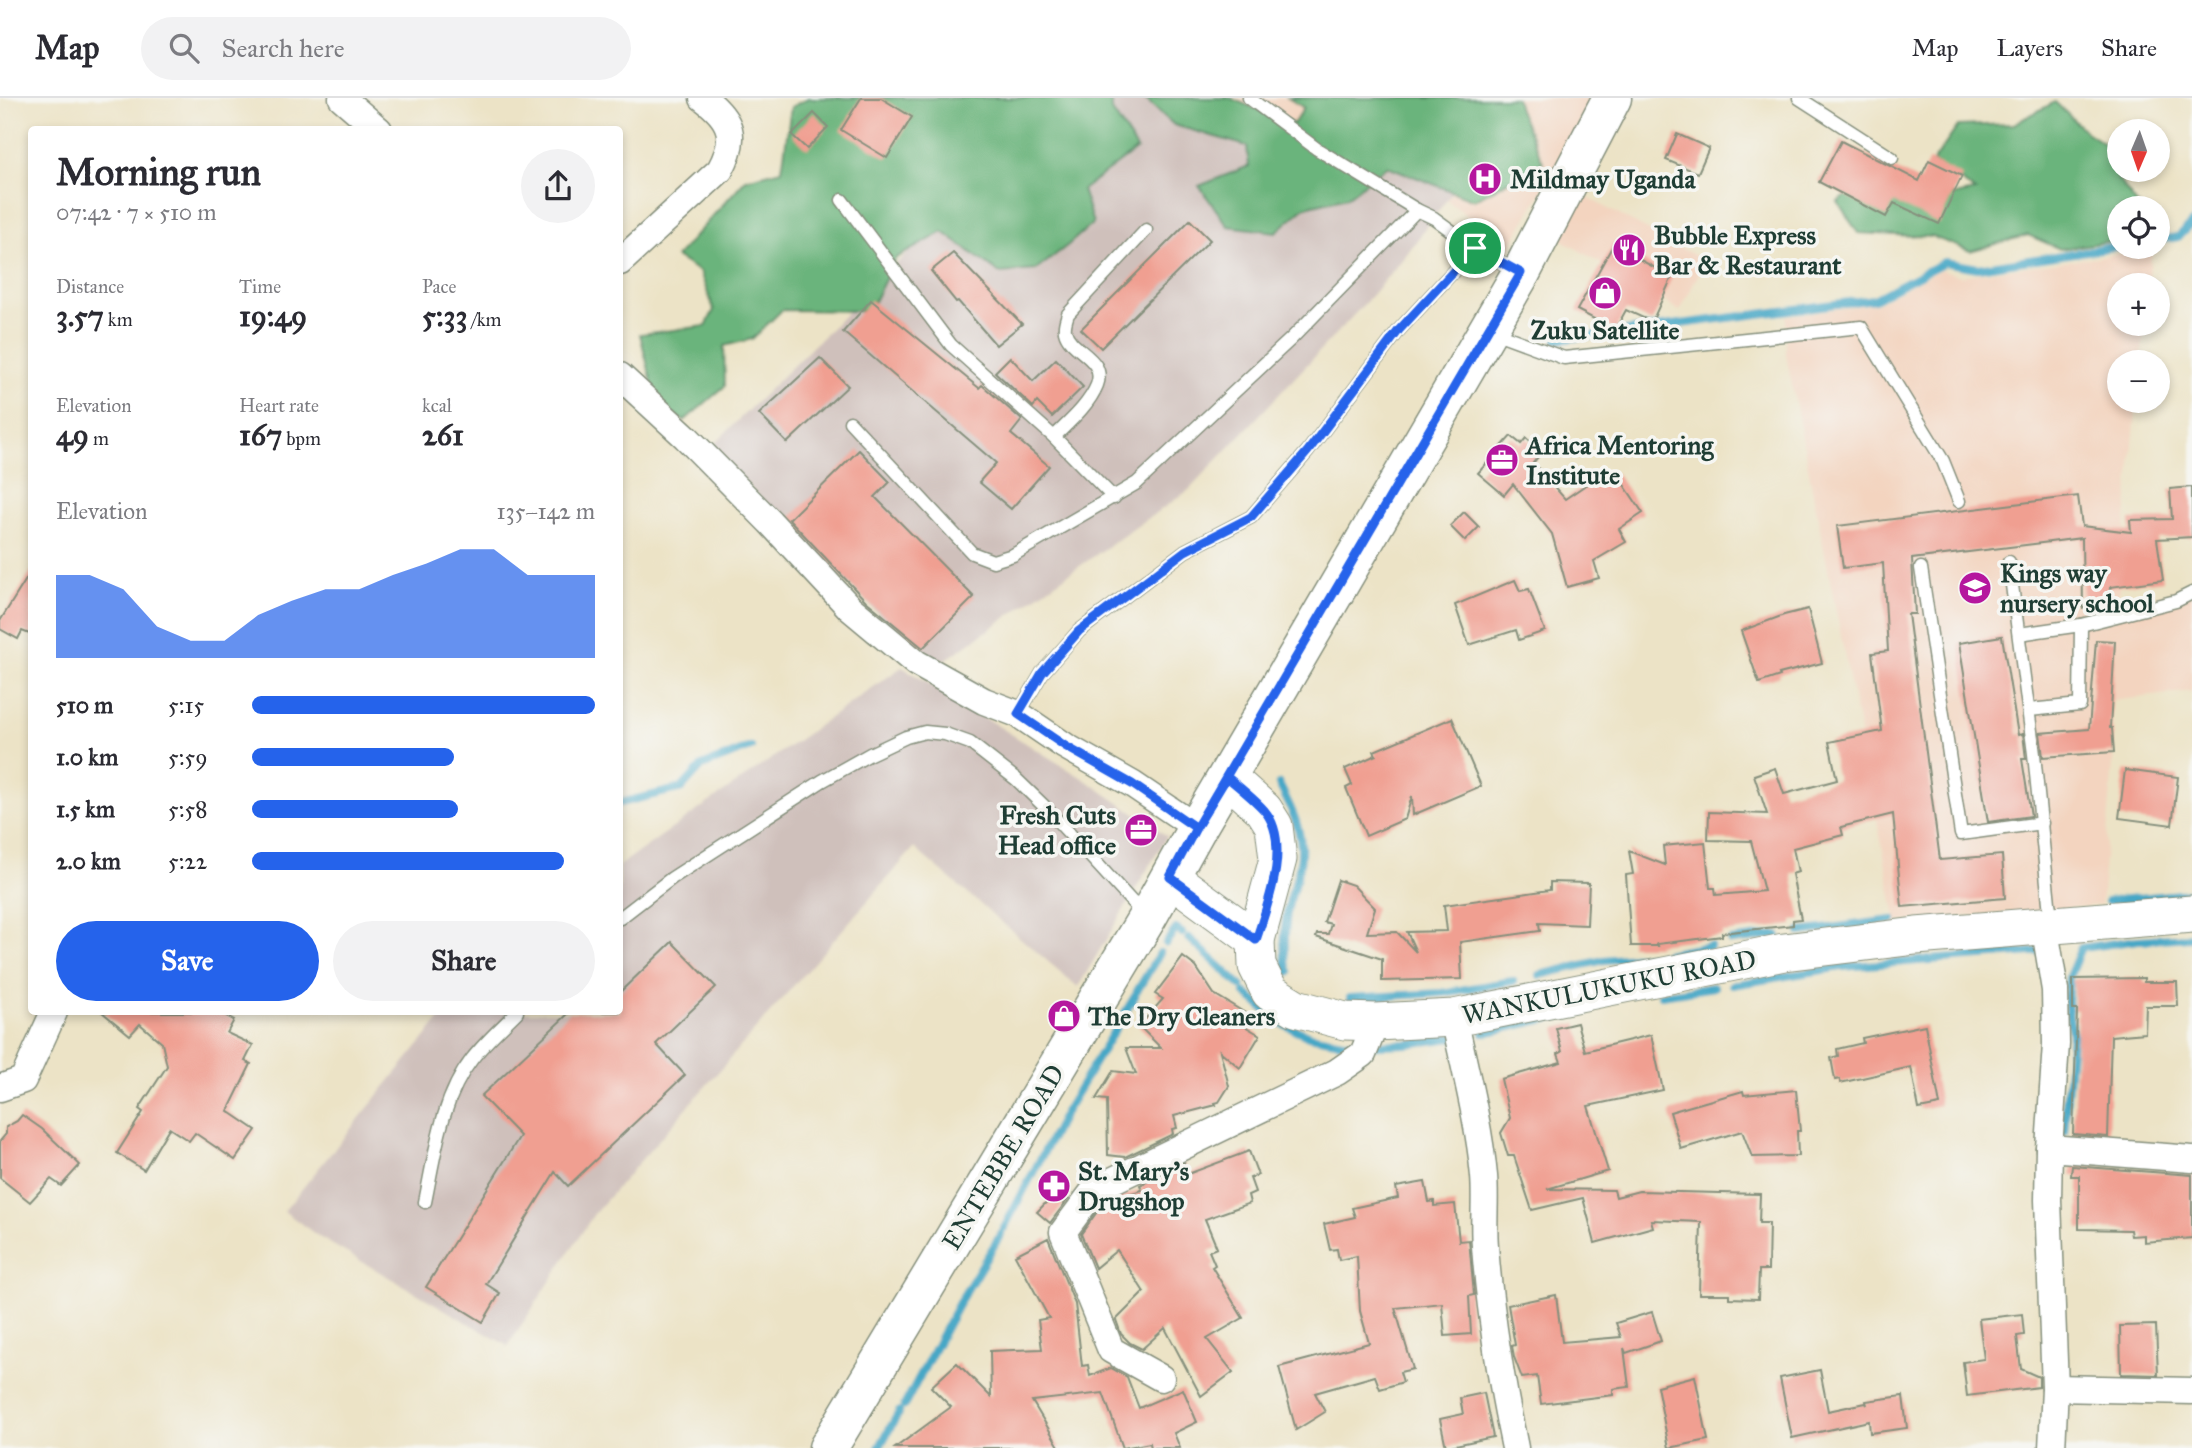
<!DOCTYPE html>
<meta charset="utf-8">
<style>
body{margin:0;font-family:"IM FELL Great Primer",serif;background:#f2f2f3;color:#2b2b33;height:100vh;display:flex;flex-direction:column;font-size:26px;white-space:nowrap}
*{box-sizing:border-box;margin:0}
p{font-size:23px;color:#7c7c81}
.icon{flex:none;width:38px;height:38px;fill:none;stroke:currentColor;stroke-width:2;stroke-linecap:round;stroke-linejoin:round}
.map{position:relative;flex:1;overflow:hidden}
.side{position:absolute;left:28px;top:28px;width:595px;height:889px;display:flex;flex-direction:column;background:#fff;border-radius:7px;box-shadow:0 4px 10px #0003}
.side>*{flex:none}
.needle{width:46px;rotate:182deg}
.fabs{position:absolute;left:2107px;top:21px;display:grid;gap:14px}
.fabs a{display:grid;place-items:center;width:63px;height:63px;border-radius:50%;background:#fff;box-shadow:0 4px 10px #0003;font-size:35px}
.pin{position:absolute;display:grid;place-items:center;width:60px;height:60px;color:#fff;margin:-30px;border:4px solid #fff;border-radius:50%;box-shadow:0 2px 7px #0007}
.round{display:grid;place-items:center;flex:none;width:74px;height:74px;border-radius:37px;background:#f2f2f3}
.overview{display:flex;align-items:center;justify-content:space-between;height:119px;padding:0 28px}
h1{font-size:38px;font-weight:700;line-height:52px}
.metrics{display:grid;grid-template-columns:repeat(3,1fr);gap:10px;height:119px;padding:7px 28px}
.metrics div{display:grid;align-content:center}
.metrics b{font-size:30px;font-weight:700}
.metrics small{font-size:19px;font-weight:400}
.metrics p{font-size:19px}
.chart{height:196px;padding:14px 28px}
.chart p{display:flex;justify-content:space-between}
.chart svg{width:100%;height:126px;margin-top:7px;fill:#2563eb;opacity:.7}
.cta{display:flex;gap:14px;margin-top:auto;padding:14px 28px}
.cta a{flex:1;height:80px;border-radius:42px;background:#2563eb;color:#fff;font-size:28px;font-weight:700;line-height:80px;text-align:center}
.cta a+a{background:#f2f2f3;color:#2b2b33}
ul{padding:0 28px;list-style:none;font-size:23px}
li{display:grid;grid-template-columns:112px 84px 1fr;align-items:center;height:52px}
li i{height:18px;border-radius:9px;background:#2563eb}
header{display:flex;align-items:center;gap:42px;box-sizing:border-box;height:98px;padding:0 35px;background:#fff;border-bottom:2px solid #e1e1e2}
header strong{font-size:33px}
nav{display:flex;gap:38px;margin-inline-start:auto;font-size:24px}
.search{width:490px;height:63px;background:#f2f2f3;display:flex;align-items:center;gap:18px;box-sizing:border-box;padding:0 24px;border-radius:38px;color:#7c7c81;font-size:26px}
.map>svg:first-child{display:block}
.built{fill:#f3d4bf}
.industrial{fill:#cfc0bb}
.forest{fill:#6ab47c;stroke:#447858;stroke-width:2}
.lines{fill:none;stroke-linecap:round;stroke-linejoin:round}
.stream{stroke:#47a7c6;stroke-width:8}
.building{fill:#f09f91}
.lane-casing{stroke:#86907d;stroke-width:15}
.street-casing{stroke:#86907d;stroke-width:29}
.secondary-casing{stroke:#86907d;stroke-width:39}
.primary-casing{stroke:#86907d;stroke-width:41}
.lane{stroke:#fff;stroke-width:12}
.street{stroke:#fff;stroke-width:26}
.secondary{stroke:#fff;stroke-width:37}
.primary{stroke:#fff;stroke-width:38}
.route-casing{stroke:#fff;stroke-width:14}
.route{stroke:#2563eb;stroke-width:9}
.labels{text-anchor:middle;stroke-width:7;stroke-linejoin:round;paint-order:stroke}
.poi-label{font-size:26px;font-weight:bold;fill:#1f3d34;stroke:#f6f6f2;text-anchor:start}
.street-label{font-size:26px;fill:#1f3d34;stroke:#f6f6f2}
</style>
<header>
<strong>Map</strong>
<div class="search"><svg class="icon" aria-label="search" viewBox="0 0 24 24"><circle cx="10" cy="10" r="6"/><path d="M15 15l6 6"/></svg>Search here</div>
<nav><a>Map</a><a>Layers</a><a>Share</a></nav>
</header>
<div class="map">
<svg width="2192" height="1350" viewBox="0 0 2192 1350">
<rect width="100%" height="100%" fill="#f6f6f2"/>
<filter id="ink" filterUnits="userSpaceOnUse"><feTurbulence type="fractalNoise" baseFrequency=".0143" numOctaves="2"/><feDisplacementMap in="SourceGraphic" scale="14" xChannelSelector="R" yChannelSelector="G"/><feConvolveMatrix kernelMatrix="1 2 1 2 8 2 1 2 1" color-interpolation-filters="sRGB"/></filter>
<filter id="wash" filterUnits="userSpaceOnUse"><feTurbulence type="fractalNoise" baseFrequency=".00686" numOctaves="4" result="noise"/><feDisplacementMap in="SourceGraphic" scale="28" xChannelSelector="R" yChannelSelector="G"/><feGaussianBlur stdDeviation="1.57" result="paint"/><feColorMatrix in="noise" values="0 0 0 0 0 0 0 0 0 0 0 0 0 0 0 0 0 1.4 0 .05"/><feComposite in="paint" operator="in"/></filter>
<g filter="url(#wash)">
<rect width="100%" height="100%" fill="#ece3c6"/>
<g class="built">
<path d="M1230,0H1596L1509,150L1447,102L1453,94Z"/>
<path d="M1575,93L1705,163L1680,213L1552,136Z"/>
<path d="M2152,151L2148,187H2119V226H2145L2141,264H2119V303H2137L2118,505L2167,496L2192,483V593L2111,603L2114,654L2101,807L1897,824L1786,257V218L1877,205L1941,171L1960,178Z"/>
</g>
<g class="industrial">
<path d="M1064,0H1227L1388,68L1453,93L1406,157L1365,205L1189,392L938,567L918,555L710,350Z"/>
<path d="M902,569L1084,681L1167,738L1078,889L914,750L594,1116L508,1248L319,1139L284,1113L446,914H620V767Z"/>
</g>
<g class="forest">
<path d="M808,0H1112V13L1137,51L1082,92L1093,125L1068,147L1036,172L999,175L943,134L896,160L869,213L782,212L752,241L724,248L725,288L684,323L657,305L640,236L706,228L714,212L700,174L676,159L746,81L782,72L791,9Z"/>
<path d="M1144,0H1230L1293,26L1304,10L1288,0H1516L1519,12L1543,64L1474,102L1387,68L1347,99L1305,109L1276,134L1228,128L1199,88L1249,68L1247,48L1174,27Z"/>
<path d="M2055,4L2086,34L2107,48L2116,79L2140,110H2119V142L2060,151L2028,137L1970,153L1933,139L1858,135L1838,104L1887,67L1931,102L1975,93L1933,64L1958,28L2014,26Z"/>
</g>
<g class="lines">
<g class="stream">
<path d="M2158,142L2178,139L2192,125"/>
<path d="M1557,242L1874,201L1944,164L1978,170L2119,148"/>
<path d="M1279,686C1290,708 1303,732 1301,758C1300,774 1293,789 1289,805C1285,820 1282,860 1289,874"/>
<path d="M620,705L682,690L702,668L751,649"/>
<path d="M2108,803L2192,795"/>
<path d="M1800,834L1893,822"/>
<path d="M1189,840L1241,888"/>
<path d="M1731,843L1777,837"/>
<path d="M1166,845L1176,831L1182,835"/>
<path d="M1666,856L1710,848"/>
<path d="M1540,877L1604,862L1648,858"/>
<path d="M1732,887L1841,869L2044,853"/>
<path d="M1137,893L1160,855"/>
<path d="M1245,895L1281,925L1309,938L1353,946"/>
<path d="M1661,897L1714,889"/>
<path d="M1350,900L1443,895L1513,883"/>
<path d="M1484,935L1590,911"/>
<path d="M1375,947L1406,946L1452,940"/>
<path d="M2064,1033L2072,937L2067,903L2069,879L2081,850L2138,842L2192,839"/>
<path d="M1004,1130L1064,1016L1135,898"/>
<path d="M904,1308L960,1203L1001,1136"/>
<path d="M879,1350L899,1314"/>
</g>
</g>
<g id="blocks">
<g class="building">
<path d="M861,0H881L912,19L887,60L841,32Z"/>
<path d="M814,15L828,29L807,51L792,37Z"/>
<path d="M1677,36L1709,50L1698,75L1666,62Z"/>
<path d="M1841,43L1919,83L1929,62L1962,78L1939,126L1894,105L1886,119L1819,84Z"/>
<path d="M1190,122L1210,142L1101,250L1081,231Z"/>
<path d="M1613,147L1672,179L1652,224L1626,212L1615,232L1577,212Z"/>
<path d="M953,155L1022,226L996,247L958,203L956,204L931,173Z"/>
<path d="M871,202L979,290L982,287L1022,322L1011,336L1049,368L1011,411L979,384L996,365L843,234Z"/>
<path d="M1010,259L1033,283L1056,261L1083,289L1052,319L1037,304L1033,309L995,274Z"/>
<path d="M820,260L848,288L787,345L759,316Z"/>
<path d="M1511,338L1521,346L1526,340L1542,354L1533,365L1565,401L1599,378L1603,384L1616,375L1643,415L1619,431L1626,444L1594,463L1599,480L1567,489L1552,436L1513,386L1504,397L1478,375Z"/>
<path d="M859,352L890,384L875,399L974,499L923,550L866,503L789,421Z"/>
<path d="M2192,389V439L2157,441L2163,482L2110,489L2111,510L2083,511L2082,440L1912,461L1915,516H1908L1940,762L2002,757L2005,800L1902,809L1893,716L1841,729L1843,737L1793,750L1798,774L1792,776L1801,821L1793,822V827L1722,835V838L1657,846L1658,848H1631L1626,777L1633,776L1629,753L1665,767L1663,748L1705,744L1710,790H1715L1716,797L1764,793L1751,743L1708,742L1709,714L1767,716L1754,677L1775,670L1784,696L1837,682L1829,644L1882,633L1872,555L1888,553L1883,465L1843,470L1837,428L2078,398L2082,428L2131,434L2130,422L2172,421L2170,391Z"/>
<path d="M1464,414L1479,429L1465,443L1450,428Z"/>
<path d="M32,472V537L22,533L18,541L0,531V523Z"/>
<path d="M1515,482L1520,493L1529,491L1545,533L1519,542L1516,532L1469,547L1455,507Z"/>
<path d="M1808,511L1822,565L1779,576L1780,578L1759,585L1741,533L1784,517Z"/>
<path d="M2002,538L2018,637L2023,636L2026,661H2022L2031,718L1988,724L1959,545Z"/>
<path d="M2096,542L2115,543L2110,630H2112L2114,654L2043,659L2040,635L2089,631Z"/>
<path d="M1452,620L1481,688L1413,717L1412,698L1405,721L1366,738L1346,690L1352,687L1345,671L1376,657L1374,653Z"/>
<path d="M2125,672L2178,679L2172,727L2119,720Z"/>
<path d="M1338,782L1353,787L1375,810L1367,835L1397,834L1416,854L1407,834L1447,833L1444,807L1550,792V784L1589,785L1587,827L1539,825L1540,833L1460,844L1462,881L1382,883V861L1316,839L1317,836H1328L1331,826L1324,824Z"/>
<path d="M672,844L716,889L656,946L685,977L568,1088L555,1074L486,1186L500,1195L483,1224L426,1189L520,1038L481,998L570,914H620V894Z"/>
<path d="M1183,859L1196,869L1214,896L1247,916L1241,926L1260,937L1240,970L1220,953L1229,988L1219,1004L1215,1005L1216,1007L1174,1018L1177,1030L1172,1031L1173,1036L1125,1059L1108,1057L1107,1002L1096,1001L1113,973L1136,976L1126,950H1161L1139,928L1163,901L1155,896Z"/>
<path d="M2144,880V884H2177L2178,908H2146L2145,935L2111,938L2108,1039L2073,1036L2077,912H2073V881Z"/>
<path d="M102,914H219L234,922L227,935L253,947L245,963L251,966L228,1013L256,1032L235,1062L195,1035L189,1043L169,1030L144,1072L117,1055L143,1014L139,1011L167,968L162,945L140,926L130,937Z"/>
<path d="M1577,925L1585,953L1651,937L1663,992L1588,1008L1608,1073L1547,1091L1614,1092L1616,1099L1639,1093L1760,1096L1759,1125H1769L1768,1172H1759L1758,1201L1729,1200V1196H1699L1701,1124L1651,1122L1653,1129L1595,1145L1583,1100L1532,1112L1514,1058H1508L1501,1035L1510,1020L1501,981L1561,964L1558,956L1562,954L1556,930Z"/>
<path d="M1925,927L1940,1007L1919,1011L1911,969L1840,985V981L1835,982L1831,960L1838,958L1837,951L1863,945L1862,940Z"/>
<path d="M1796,992L1800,1033H1797L1798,1058L1752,1059L1742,1033L1681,1051L1670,1014L1743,993L1744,997Z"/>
<path d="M22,1017L42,1031L80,1067L61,1088L51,1081L30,1104L0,1080V1043L6,1036V1029L17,1023Z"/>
<path d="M1249,1053L1258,1077L1250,1080L1255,1094L1248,1097L1250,1105L1205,1121L1217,1150L1209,1153L1215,1167L1212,1169L1243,1220L1207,1241L1233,1274L1201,1298L1165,1230L1142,1251L1130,1245L1121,1236L1116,1222L1144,1194L1117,1152L1095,1170L1081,1136L1105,1103L1142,1092L1140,1087L1184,1065L1188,1076Z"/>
<path d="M2072,1068L2192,1077V1140L2144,1144V1137L2131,1138L2130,1132L2079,1131V1078H2071Z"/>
<path d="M1425,1084L1429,1104L1434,1103V1108L1455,1106L1459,1143L1469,1142L1474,1197L1469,1198L1471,1236L1445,1238L1442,1205L1395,1210L1413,1271L1400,1274L1403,1284L1380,1291L1375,1278L1315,1295L1325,1314L1296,1332L1279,1269L1369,1245L1360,1213L1357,1158L1339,1162L1337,1151L1330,1152L1324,1126L1355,1119L1352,1110L1398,1100L1396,1089Z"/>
<path d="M1058,1092L1068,1101L1050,1125L1037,1114Z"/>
<path d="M1048,1140L1075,1206L1082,1268L1088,1267L1090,1278L1111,1270L1127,1279L1139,1310L1183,1291L1197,1324L1174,1335L1180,1350H1151L1150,1345L1123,1350L1103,1295L1032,1303L1060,1350H895L951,1309L931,1289L957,1265L991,1299L990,1253L1042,1251L1038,1222L1049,1220L1015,1157Z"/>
<path d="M1556,1197L1562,1244L1621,1239L1616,1225L1652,1214L1661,1243L1626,1255L1624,1250L1629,1289L1613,1291V1297L1541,1306L1537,1278L1522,1280L1514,1259L1512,1248L1515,1247L1508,1207Z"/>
<path d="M2022,1216L2024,1237L2017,1238L2021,1271L2039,1279V1289L1967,1298L1963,1264L1984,1261L1979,1221Z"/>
<path d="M2156,1227L2158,1277L2121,1276L2120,1228Z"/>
<path d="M1820,1272L1828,1313L1866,1305L1867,1307L1866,1303L1903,1298L1907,1330L1870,1335L1869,1323L1792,1340L1780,1280Z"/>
<path d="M1695,1278L1708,1342L1669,1350L1657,1288Z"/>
<path d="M1484,1295L1493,1339L1446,1349L1440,1321L1463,1316L1460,1300Z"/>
</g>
</g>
</g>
<g filter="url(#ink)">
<use href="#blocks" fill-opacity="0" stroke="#86907d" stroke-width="2"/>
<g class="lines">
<defs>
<g id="lane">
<path d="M1249,0L1317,51L1417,112"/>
<path d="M1799,0L1892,60"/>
<path d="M842,102L951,247L1054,339L1114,400"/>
<path d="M1491,233L1564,260L1861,229L1943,363L1959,403"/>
<path d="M850,324L972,455L993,463L1013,457L1137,385L1292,240L1417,112L1434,120L1475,150L1517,173"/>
<path d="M1054,339C1069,324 1089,307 1097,287C1107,260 1070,254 1065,233C1064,227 1066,222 1068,216L1146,132"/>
<path d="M2009,464L2034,656L2049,805L2053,826"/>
<path d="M1921,470L1961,736L2042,725"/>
<path d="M2081,527L2176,503L2192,495"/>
<path d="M2019,536L2081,527L2080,607L2029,612"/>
<path d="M1018,616L1042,575L1079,533L1185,453L1251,419L1308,353L1399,232L1475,150"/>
<path d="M620,820L672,780L822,683L870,656L906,639L925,634L945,636L970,645L1016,681L1045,709L1144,817"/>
<path d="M425,1104C435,1056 441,1001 472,961C485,944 502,929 517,914"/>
</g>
<g id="street">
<path d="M342,0L379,32"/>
<path d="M620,164L720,72C738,39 732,22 703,0"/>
<path d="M620,278L686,339L770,424L850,510L916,565L984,603L1018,616L1065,648L1132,686L1197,730"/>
<path d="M2044,826L2055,892L2056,946L2049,1050L2048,1102L2055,1290L2052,1350"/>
<path d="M1454,920C1465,972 1479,1025 1484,1078C1486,1102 1483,1125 1485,1148C1490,1216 1501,1283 1515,1350"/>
<path d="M0,990L23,982L54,914"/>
<path d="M2049,1050L2192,1061"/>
<path d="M1161,1280L1111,1252L1063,1134L1095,1091L1337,974L1363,956L1376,924"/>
<path d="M2055,1290L2192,1293"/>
</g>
<g id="secondary">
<path d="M1227,679L1264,712L1274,728L1278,761L1256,842L1257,868L1270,894L1296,910L1345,923L1376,924L1454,920L1784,854L1916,838L2192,816"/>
<path d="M1170,779L1256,842"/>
</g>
<path id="primary" d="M828,1350L1147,820L1197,730L1521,175L1612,0"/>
</defs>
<use href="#lane" class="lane-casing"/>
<use href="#street" class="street-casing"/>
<use href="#secondary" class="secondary-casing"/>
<use href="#primary" class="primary-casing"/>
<use href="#lane" class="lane"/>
<use href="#street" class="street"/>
<use href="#secondary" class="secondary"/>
<use href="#primary" class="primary"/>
</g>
</g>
<g class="lines" filter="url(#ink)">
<defs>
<path id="route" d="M1475,150L1521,175L1196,730L1170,779L1256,842C1268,806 1292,744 1264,712C1253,700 1239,689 1227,679L1196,730L1132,686L1065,648L1018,616L1042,575L1079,533L1185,453L1251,419L1308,353L1399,232L1475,150"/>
</defs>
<use href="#route" class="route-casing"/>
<use href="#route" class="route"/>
</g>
<defs>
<symbol id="hospital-disc" viewBox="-11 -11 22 22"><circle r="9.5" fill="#b5179e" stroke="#f6f6f2"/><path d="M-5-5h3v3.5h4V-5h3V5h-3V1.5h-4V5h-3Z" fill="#fff"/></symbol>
<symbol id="restaurant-disc" viewBox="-11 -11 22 22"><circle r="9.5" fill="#b5179e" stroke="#f6f6f2"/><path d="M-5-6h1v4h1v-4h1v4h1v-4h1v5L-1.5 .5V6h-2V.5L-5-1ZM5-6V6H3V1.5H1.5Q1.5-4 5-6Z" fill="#fff"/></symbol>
<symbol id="shop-disc" viewBox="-11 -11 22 22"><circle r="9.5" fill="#b5179e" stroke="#f6f6f2"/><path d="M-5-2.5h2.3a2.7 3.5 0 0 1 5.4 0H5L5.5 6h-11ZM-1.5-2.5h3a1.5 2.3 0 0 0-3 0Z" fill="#fff"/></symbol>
<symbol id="office-disc" viewBox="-11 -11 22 22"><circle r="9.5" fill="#b5179e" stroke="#f6f6f2"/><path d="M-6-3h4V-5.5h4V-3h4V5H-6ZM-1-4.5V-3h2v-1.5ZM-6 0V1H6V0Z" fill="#fff"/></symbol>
<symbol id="school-disc" viewBox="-11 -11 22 22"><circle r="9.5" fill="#b5179e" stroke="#f6f6f2"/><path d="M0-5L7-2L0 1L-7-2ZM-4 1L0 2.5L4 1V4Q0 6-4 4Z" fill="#fff"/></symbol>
<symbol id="pharmacy-disc" viewBox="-11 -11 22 22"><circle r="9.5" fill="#b5179e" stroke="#f6f6f2"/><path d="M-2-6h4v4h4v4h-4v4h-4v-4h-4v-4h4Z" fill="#fff"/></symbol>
</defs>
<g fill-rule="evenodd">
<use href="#hospital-disc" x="1466" y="62" width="38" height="38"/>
<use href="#restaurant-disc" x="1610" y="133" width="38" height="38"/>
<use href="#shop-disc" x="1586" y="176" width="38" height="38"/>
<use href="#office-disc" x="1483" y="343" width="38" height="38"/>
<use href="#school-disc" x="1956" y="471" width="38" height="38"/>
<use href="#office-disc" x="1122" y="713" width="38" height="38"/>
<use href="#shop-disc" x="1045" y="899" width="38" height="38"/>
<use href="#pharmacy-disc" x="1035" y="1069" width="38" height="38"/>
</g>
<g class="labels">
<g class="poi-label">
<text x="1510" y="90">Mildmay Uganda</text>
<text x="1654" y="146">Bubble Express<tspan x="1654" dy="30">Bar &amp; Restaurant</tspan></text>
<text x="1605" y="241" text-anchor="middle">Zuku Satellite</text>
<text x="1526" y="356">Africa Mentoring<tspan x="1526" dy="30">Institute</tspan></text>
<text x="2000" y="484">Kings way<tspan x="2000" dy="30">nursery school</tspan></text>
<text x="1116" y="726" text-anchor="end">Fresh Cuts<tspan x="1116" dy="30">Head office</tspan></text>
<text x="1088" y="927">The Dry Cleaners</text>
<text x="1078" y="1082">St. Mary's<tspan x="1078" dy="30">Drugshop</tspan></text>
</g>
<g class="street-label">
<text transform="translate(1609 889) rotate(-11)" y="9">WANKULUKUKU ROAD</text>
<text transform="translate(1003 1059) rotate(-59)" y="9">ENTEBBE ROAD</text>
</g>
</g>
</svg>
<div class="fabs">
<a><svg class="needle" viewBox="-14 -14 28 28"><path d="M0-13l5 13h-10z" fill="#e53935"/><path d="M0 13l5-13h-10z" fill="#7c7c81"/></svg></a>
<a><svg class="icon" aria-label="locate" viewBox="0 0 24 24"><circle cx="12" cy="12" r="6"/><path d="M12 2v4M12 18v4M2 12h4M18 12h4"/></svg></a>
<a>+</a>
<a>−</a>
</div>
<div class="pin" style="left:1475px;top:150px;background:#1e9e55"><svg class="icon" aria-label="arrive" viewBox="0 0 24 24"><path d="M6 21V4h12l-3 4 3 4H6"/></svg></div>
<section class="side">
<div class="overview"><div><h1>Morning run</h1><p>07:42 · 7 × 510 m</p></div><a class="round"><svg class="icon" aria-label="share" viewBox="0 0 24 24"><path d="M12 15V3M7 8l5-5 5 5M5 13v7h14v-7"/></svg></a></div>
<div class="metrics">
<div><p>Distance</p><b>3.57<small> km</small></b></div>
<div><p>Time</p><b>19:49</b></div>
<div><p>Pace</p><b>5:33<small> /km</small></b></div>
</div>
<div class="metrics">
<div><p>Elevation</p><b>49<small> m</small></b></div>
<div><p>Heart rate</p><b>167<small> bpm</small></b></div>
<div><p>kcal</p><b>261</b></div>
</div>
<div class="chart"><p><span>Elevation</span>135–142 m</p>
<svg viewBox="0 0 160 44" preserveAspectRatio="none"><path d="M0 44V15L10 15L20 20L30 33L40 38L50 38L60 29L70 24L80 20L90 20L100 15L110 11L120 6L130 6L140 15L150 15L160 15V44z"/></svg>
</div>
<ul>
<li><b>510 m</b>5:15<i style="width:100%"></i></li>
<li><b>1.0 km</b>5:59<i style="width:59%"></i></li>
<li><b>1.5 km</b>5:58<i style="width:60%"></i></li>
<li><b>2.0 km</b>5:22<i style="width:91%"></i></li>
</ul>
<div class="cta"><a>Save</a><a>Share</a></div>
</section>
</div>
